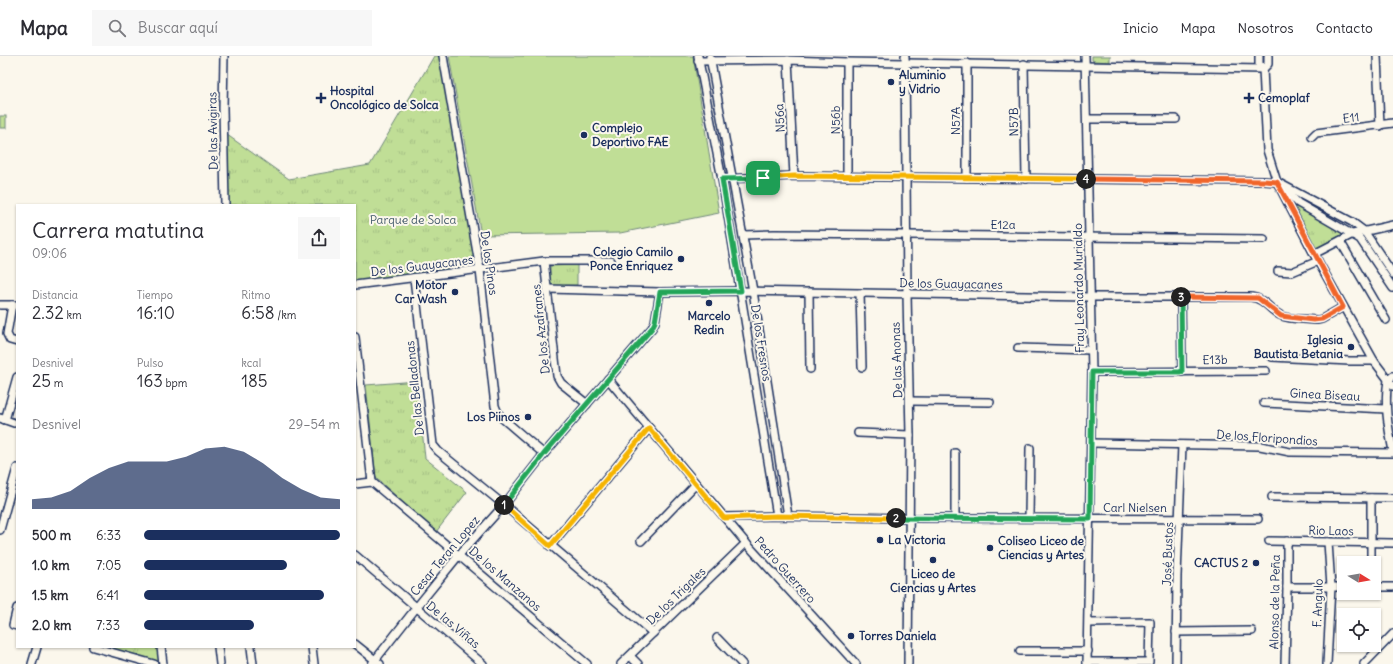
<!DOCTYPE html>
<html lang="es">
<meta charset="utf-8">
<style>
body{margin:0;font-family:Delius,sans-serif;background:#f7f7f7;color:#2b2b33;height:100vh;display:flex;flex-direction:column;font-size:15px;white-space:nowrap}
*{box-sizing:border-box;margin:0}
p{font-size:13px;color:#7c7c81}
.icon{flex:none;width:22px;height:22px;fill:none;stroke:currentColor;stroke-width:2;stroke-linecap:round;stroke-linejoin:round}
.map{position:relative;flex:1;overflow:hidden}
.side{position:absolute;left:16px;top:148px;width:340px;height:444px;display:flex;flex-direction:column;background:#fff;border-radius:0px;box-shadow:0 1px 3px #0004}
.side>*{flex:none}
.needle{width:26px;rotate:101deg}
.buttons{position:absolute;left:1337px;top:500px;display:grid;gap:8px}
.buttons a{display:grid;place-items:center;width:44px;height:44px;border-radius:0px;background:#fff;box-shadow:0 1px 3px #0004;font-size:20px}
.pin{position:absolute;display:grid;place-items:center;width:34px;height:34px;color:#fff;margin:-17px;border-radius:8px;box-shadow:0 2px 6px #0006}
.km{position:absolute;width:20px;height:20px;margin:-10px;border-radius:50%;background:#222;color:#fff;font-size:11px;line-height:20px;text-align:center}
.round{display:grid;place-items:center;flex:none;width:42px;height:42px;border-radius:0px;background:#f7f7f7}
.head{display:flex;align-items:center;justify-content:space-between;height:68px;padding:0 16px}
h1{font-size:22px;font-weight:600;line-height:30px}
.stats{display:grid;grid-template-columns:repeat(3,1fr);gap:6px;height:68px;padding:4px 16px}
.stats div{display:grid;align-content:center}
.stats b{font-size:17px;font-weight:600}
.stats small{font-size:11px;font-weight:400}
.stats p{font-size:11px}
.chart{height:112px;padding:8px 16px}
.chart p{display:flex;justify-content:space-between}
.chart svg{width:100%;height:72px;margin-top:4px;fill:#1b2f5e;opacity:.7}
ul{padding:0 16px;list-style:none;font-size:13px}
li{display:grid;grid-template-columns:64px 48px 1fr;align-items:center;height:30px}
li i{height:10px;border-radius:5px;background:#1b2f5e}
header{display:flex;align-items:center;gap:24px;box-sizing:border-box;height:56px;padding:0 20px;background:#fff;border-bottom:1px solid #e1e1e2}
header strong{font-size:19px}
nav{display:flex;gap:22px;margin-inline-start:auto;font-size:14px}
.search{width:280px;height:36px;background:#f7f7f7;display:flex;align-items:center;gap:10px;box-sizing:border-box;padding:0 14px;border-radius:0px;color:#7c7c81;font-size:15px}
.map>svg:first-child{display:block}
.grass{fill:url(#grass-tufts);stroke:#6e867a}
.pitch{fill:#c0de96;stroke:#6e867a}
.lines{fill:none;stroke-linecap:round;stroke-linejoin:round}
.minor-casing{stroke:#1b2f5e;stroke-width:10}
.minor{stroke:#fbf7ec;stroke-width:7}
.split-1-casing{stroke:#fff;stroke-width:8}
.split-2-casing{stroke:#fff;stroke-width:8}
.split-3-casing{stroke:#fff;stroke-width:8}
.split-4-casing{stroke:#fff;stroke-width:8}
.split-5-casing{stroke:#fff;stroke-width:8}
.split-1{stroke:#22a559;stroke-width:5}
.split-2{stroke:#f5b400;stroke-width:5}
.split-3{stroke:#22a559;stroke-width:5}
.split-4{stroke:#f0652b;stroke-width:5}
.split-5{stroke:#f5b400;stroke-width:5}
.poi-dot{fill:#1b2f5e;stroke:#fbf7ec;stroke-width:1.5}
.labels{text-anchor:middle;stroke-width:4;stroke-linejoin:round;paint-order:stroke}
.poi-label{font-size:12px;font-weight:bold;fill:#1b2f5e;stroke:#fbf7ec;text-anchor:start}
.street-label{font-size:12px;fill:#1b2f5e;stroke:#fbf7ec}
.park-label{font-size:12px;fill:#445b6c;stroke:#fbf7ec}
</style>
<header>
<strong>Mapa</strong>
<div class="search"><svg class="icon" aria-label="search" viewBox="0 0 24 24"><circle cx="10" cy="10" r="6"/><path d="M15 15l6 6"/></svg>Buscar aquí</div>
<nav><a>Inicio</a><a>Mapa</a><a>Nosotros</a><a>Contacto</a></nav>
</header>
<div class="map">
<svg width="1393" height="608" viewBox="0 0 1393 608">
<defs>
<pattern id="grass-tufts" width="24" height="20" patternUnits="userSpaceOnUse"><rect width="24" height="20" fill="#c0de96"/><path d="M3 7l-1-3M5 7V3M7 7l1-3M15 17l-1-3M17 17v-4M19 17l1-3" fill="none" stroke="#a4bf84"/></pattern>
</defs>
<rect width="100%" height="100%" fill="#fbf7ec"/>
<filter id="ink" filterUnits="userSpaceOnUse"><feTurbulence type="fractalNoise" baseFrequency=".025" numOctaves="2"/><feDisplacementMap in="SourceGraphic" scale="8" xChannelSelector="R" yChannelSelector="G"/><feConvolveMatrix kernelMatrix="1 2 1 2 8 2 1 2 1" color-interpolation-filters="sRGB"/></filter>
<g filter="url(#ink)">
<g class="grass">
<path d="M434,0H443L480,214L355,230V149H225L223,76L289,123L370,109Z"/>
<path d="M1092,0H1110V6L1094,5L1092,4Z"/>
<path d="M1281,133L1353,178L1314,198Z"/>
<path d="M577,209V229L550,230V210Z"/>
<path d="M417,325L425,402L467,436L436,476L376,422L366,329Z"/>
<path d="M93,591H161L163,608H154Z"/>
</g>
<g class="pitch">
<path d="M449,0H693L719,157L620,177L481,179Z"/>
<rect x="0" y="60" width="6" height="12"/>
</g>
<g class="lines">
<defs>
<g id="minor">
<path d="M224,0L223,52L225,149"/>
<path d="M443,0L480,214L495,350L498,357L502,362L544,398"/>
<path d="M698,0L722,123L777,460"/>
<path d="M905,0L907,238L910,379L908,608"/>
<path d="M1085,0L1092,316L1087,608"/>
<path d="M1259,0V8L1263,13L1267,94L1277,126L1314,198L1374,305L1393,330"/>
<path d="M1377,0L1380,70"/>
<path d="M710,1L753,235L788,460"/>
<path d="M788,4L794,120"/>
<path d="M698,5L788,4L847,6L1263,13"/>
<path d="M847,6V121"/>
<path d="M967,7V122"/>
<path d="M1024,8L1026,123"/>
<path d="M1263,13L1268,8V0"/>
<path d="M1087,63H1176"/>
<path d="M1312,81L1316,77L1393,67"/>
<path d="M722,123L794,120L1264,125L1277,126L1352,166L1364,175L1393,218"/>
<path d="M1283,132L1298,147L1360,183L1393,232"/>
<path d="M743,179L774,178L906,179L1264,183"/>
<path d="M1340,185L1386,264"/>
<path d="M1314,198L1353,178L1393,169"/>
<path d="M544,205L557,320L561,327L587,348"/>
<path d="M1278,215L1292,216L1318,205"/>
<path d="M414,222L433,389L438,395L504,449L653,577"/>
<path d="M355,229L544,205H611"/>
<path d="M548,233L660,236L741,235L1090,241H1251C1266,243 1268,253 1280,259C1289,264 1308,263 1318,264L1322,263L1343,251"/>
<path d="M809,236L810,313"/>
<path d="M860,237L862,311"/>
<path d="M1181,241L1182,316"/>
<path d="M0,249H16"/>
<path d="M12,249L7,278L10,284L17,286"/>
<path d="M355,281L372,426L587,608"/>
<path d="M1018,292L1091,294"/>
<path d="M1272,301L1349,305H1374"/>
<path d="M1092,316L1266,315"/>
<path d="M1393,320L1388,324C1384,348 1388,371 1393,395"/>
<path d="M608,323L746,487L856,608"/>
<path d="M910,345L990,346"/>
<path d="M1264,347L1386,353"/>
<path d="M0,362L14,367"/>
<path d="M5,364L17,321"/>
<path d="M858,377L910,379"/>
<path d="M1091,387L1260,390L1290,396L1393,397"/>
<path d="M955,397V462"/>
<path d="M355,428L372,426"/>
<path d="M1272,441L1393,442"/>
<path d="M724,461L777,460L908,462L1258,463"/>
<path d="M1029,462L1030,392"/>
<path d="M0,474L17,412"/>
<path d="M641,485L696,428"/>
<path d="M1269,485L1393,487"/>
<path d="M550,490L649,372"/>
<path d="M355,499L483,608"/>
<path d="M1371,507V442"/>
<path d="M1287,531H1344"/>
<path d="M1374,531H1393"/>
<path d="M17,552L13,569L17,570"/>
<path d="M1176,576L1252,575"/>
<path d="M717,582L742,608"/>
<path d="M355,588L380,608"/>
<path d="M93,591L154,608"/>
<path d="M161,591L163,608"/>
<path d="M218,591L220,608"/>
<path d="M251,591L253,608"/>
<path d="M312,591L314,608"/>
<path d="M1020,595H1088"/>
<path d="M630,600L638,608"/>
<path d="M1087,606H1149L1150,566L1089,567"/>
<path d="M32,608L37,591"/>
<path d="M372,608L416,552L459,499L504,449L544,398L652,272L655,266L660,236"/>
<path d="M621,608L746,487"/>
<path d="M1176,608L1177,520L1182,389"/>
<path d="M1285,608L1287,531V485"/>
<path d="M1327,608L1331,531L1328,486"/>
<path d="M1364,608L1393,578"/>
</g>
</defs>
<use href="#minor" class="minor-casing"/>
<use href="#minor" class="minor"/>
</g>
</g>
<g class="lines" filter="url(#ink)">
<defs>
<path id="split-1" d="M504,449L544,398L652,272L655,266L660,236L741,235L722,123L763,122"/>
<path id="split-2" d="M504,449L550,490L649,372L724,462L777,460L896,462"/>
<path id="split-3" d="M896,462L1090,463L1092,316H1182L1181,241"/>
<path id="split-4" d="M1086,123L1264,125L1277,126L1343,251L1322,263L1313,264L1281,260L1258,242L1181,241"/>
<path id="split-5" d="M763,122L794,120L1086,123"/>
</defs>
<use href="#split-1" class="split-1-casing"/>
<use href="#split-2" class="split-2-casing"/>
<use href="#split-3" class="split-3-casing"/>
<use href="#split-4" class="split-4-casing"/>
<use href="#split-5" class="split-5-casing"/>
<use href="#split-1" class="split-1"/>
<use href="#split-2" class="split-2"/>
<use href="#split-3" class="split-3"/>
<use href="#split-4" class="split-4"/>
<use href="#split-5" class="split-5"/>
</g>
<g class="poi-dot">
<circle cx="891" cy="26" r="4"/>
<path d="M319 36h4v4h4v4h-4v4h-4v-4h-4v-4h4z"/>
<path d="M1247 36h4v4h4v4h-4v4h-4v-4h-4v-4h4z"/>
<circle cx="584" cy="79" r="4"/>
<circle cx="681" cy="203" r="4"/>
<circle cx="455" cy="236" r="4"/>
<circle cx="709" cy="247" r="4"/>
<circle cx="1351" cy="291" r="4"/>
<circle cx="528" cy="361" r="4"/>
<circle cx="880" cy="484" r="4"/>
<circle cx="990" cy="492" r="4"/>
<circle cx="933" cy="504" r="4"/>
<circle cx="1256" cy="507" r="4"/>
<circle cx="851" cy="580" r="4"/>
</g>
<g class="labels">
<g class="poi-label">
<text x="899" y="23">Aluminio<tspan x="899" dy="14">y Vidrio</tspan></text>
<text x="330" y="39">Hospital<tspan x="330" dy="14">Oncológico de Solca</tspan></text>
<text x="1258" y="46">Cemoplaf</text>
<text x="592" y="76">Complejo<tspan x="592" dy="14">Deportivo FAE</tspan></text>
<text x="673" y="200" text-anchor="end">Colegio Camilo<tspan x="673" dy="14">Ponce Enriquez</tspan></text>
<text x="447" y="233" text-anchor="end">Motor<tspan x="447" dy="14">Car Wash</tspan></text>
<text x="709" y="264" text-anchor="middle">Marcelo<tspan x="709" dy="14">Redin</tspan></text>
<text x="1343" y="288" text-anchor="end">Iglesia<tspan x="1343" dy="14">Bautista Betania</tspan></text>
<text x="520" y="365" text-anchor="end">Los Piinos</text>
<text x="888" y="488">La Victoria</text>
<text x="998" y="489">Coliseo Liceo de<tspan x="998" dy="14">Ciencias y Artes</tspan></text>
<text x="1248" y="511" text-anchor="end">CACTUS 2</text>
<text x="933" y="522" text-anchor="middle">Liceo de<tspan x="933" dy="14">Ciencias y Artes</tspan></text>
<text x="859" y="584">Torres Daniela</text>
</g>
<g class="street-label">
<text transform="translate(780 62) rotate(-93)" y="4">N56a</text>
<text transform="translate(1351 62) rotate(-7)" y="4">E11</text>
<text transform="translate(836 64) rotate(-90)" y="4">N56b</text>
<text transform="translate(956 65) rotate(-90)" y="4">N57A</text>
<text transform="translate(1014 66) rotate(-91)" y="4">N57B</text>
<text transform="translate(213 75) rotate(-91)" y="4">De las Avigiras</text>
<text x="1003" y="173">E12a</text>
<text transform="translate(489 207) rotate(82)" y="4">De los Pinos</text>
<text transform="translate(422 210) rotate(-7)" y="4">De los Guayacanes</text>
<text transform="translate(951 228) rotate(1)" y="4">De los Guayacanes</text>
<text transform="translate(1079 232) rotate(-91)" y="4">Fray Leonardo Murialdo</text>
<text transform="translate(541 273) rotate(-96)" y="4">De los Azafranes</text>
<text transform="translate(761 287) rotate(81)" y="4">De los Fresnos</text>
<text transform="translate(897 304) rotate(-92)" y="4">De las Anonas</text>
<text transform="translate(1215 304) rotate(-1)" y="4">E13b</text>
<text transform="translate(415 332) rotate(-96)" y="4">De las Belladonas</text>
<text transform="translate(1325 339) rotate(3)" y="4">Ginea Biseau</text>
<text transform="translate(1267 382) rotate(4)" y="4">De los Floripondios</text>
<text x="1135" y="456">Carl Nielsen</text>
<text transform="translate(1331 475) rotate(1)" y="4">Rio Laos</text>
<text transform="translate(1168 498) rotate(-88)" y="4">José Bustos</text>
<text transform="translate(445 500) rotate(-50)" y="4">Cesar Teran Lopez</text>
<text transform="translate(785 514) rotate(48)" y="4">Pedro Guerrero</text>
<text transform="translate(505 523) rotate(41)" y="4">De los Manzanos</text>
<text transform="translate(676 540) rotate(-44)" y="4">De los Trigales</text>
<text transform="translate(1275 546) rotate(-89)" y="4">Alonso de la Peña</text>
<text transform="translate(1318 547) rotate(-88)" y="4">F. Angulo</text>
<text transform="translate(453 569) rotate(40)" y="4">De las Viñas</text>
</g>
<g class="park-label">
<text x="413" y="168">Parque de Solca</text>
</g>
</g>
</svg>
<div class="buttons">
<a><svg class="needle" viewBox="-14 -14 28 28"><path d="M0-13l5 13h-10z" fill="#e53935"/><path d="M0 13l5-13h-10z" fill="#7c7c81"/></svg></a>
<a><svg class="icon" aria-label="locate" viewBox="0 0 24 24"><circle cx="12" cy="12" r="6"/><path d="M12 2v4M12 18v4M2 12h4M18 12h4"/></svg></a>
</div>
<div class="pin" style="left:763px;top:122px;background:#1e9e55"><svg class="icon" aria-label="arrive" viewBox="0 0 24 24"><path d="M6 21V4h12l-3 4 3 4H6"/></svg></div>
<b class="km" style="left:504px;top:449px">1</b>
<b class="km" style="left:896px;top:462px">2</b>
<b class="km" style="left:1181px;top:241px">3</b>
<b class="km" style="left:1086px;top:123px">4</b>
<section class="side">
<div class="head"><div><h1>Carrera matutina</h1><p>09:06</p></div><a class="round"><svg class="icon" aria-label="share" viewBox="0 0 24 24"><path d="M12 15V3M7 8l5-5 5 5M5 13v7h14v-7"/></svg></a></div>
<div class="stats">
<div><p>Distancia</p><b>2.32<small> km</small></b></div>
<div><p>Tiempo</p><b>16:10</b></div>
<div><p>Ritmo</p><b>6:58<small> /km</small></b></div>
</div>
<div class="stats">
<div><p>Desnivel</p><b>25<small> m</small></b></div>
<div><p>Pulso</p><b>163<small> bpm</small></b></div>
<div><p>kcal</p><b>185</b></div>
</div>
<div class="chart"><p><span>Desnivel</span>29–54 m</p>
<svg viewBox="0 0 160 44" preserveAspectRatio="none"><path d="M0 44V38L10 37L20 33L30 25L40 19L50 15L60 15L70 15L80 12L90 7L100 6L110 9L120 16L130 25L140 32L150 37L160 38V44z"/></svg>
</div>
<ul>
<li><b>500 m</b>6:33<i style="width:100%"></i></li>
<li><b>1.0 km</b>7:05<i style="width:73%"></i></li>
<li><b>1.5 km</b>6:41<i style="width:92%"></i></li>
<li><b>2.0 km</b>7:33<i style="width:56%"></i></li>
</ul>
</section>
</div>
